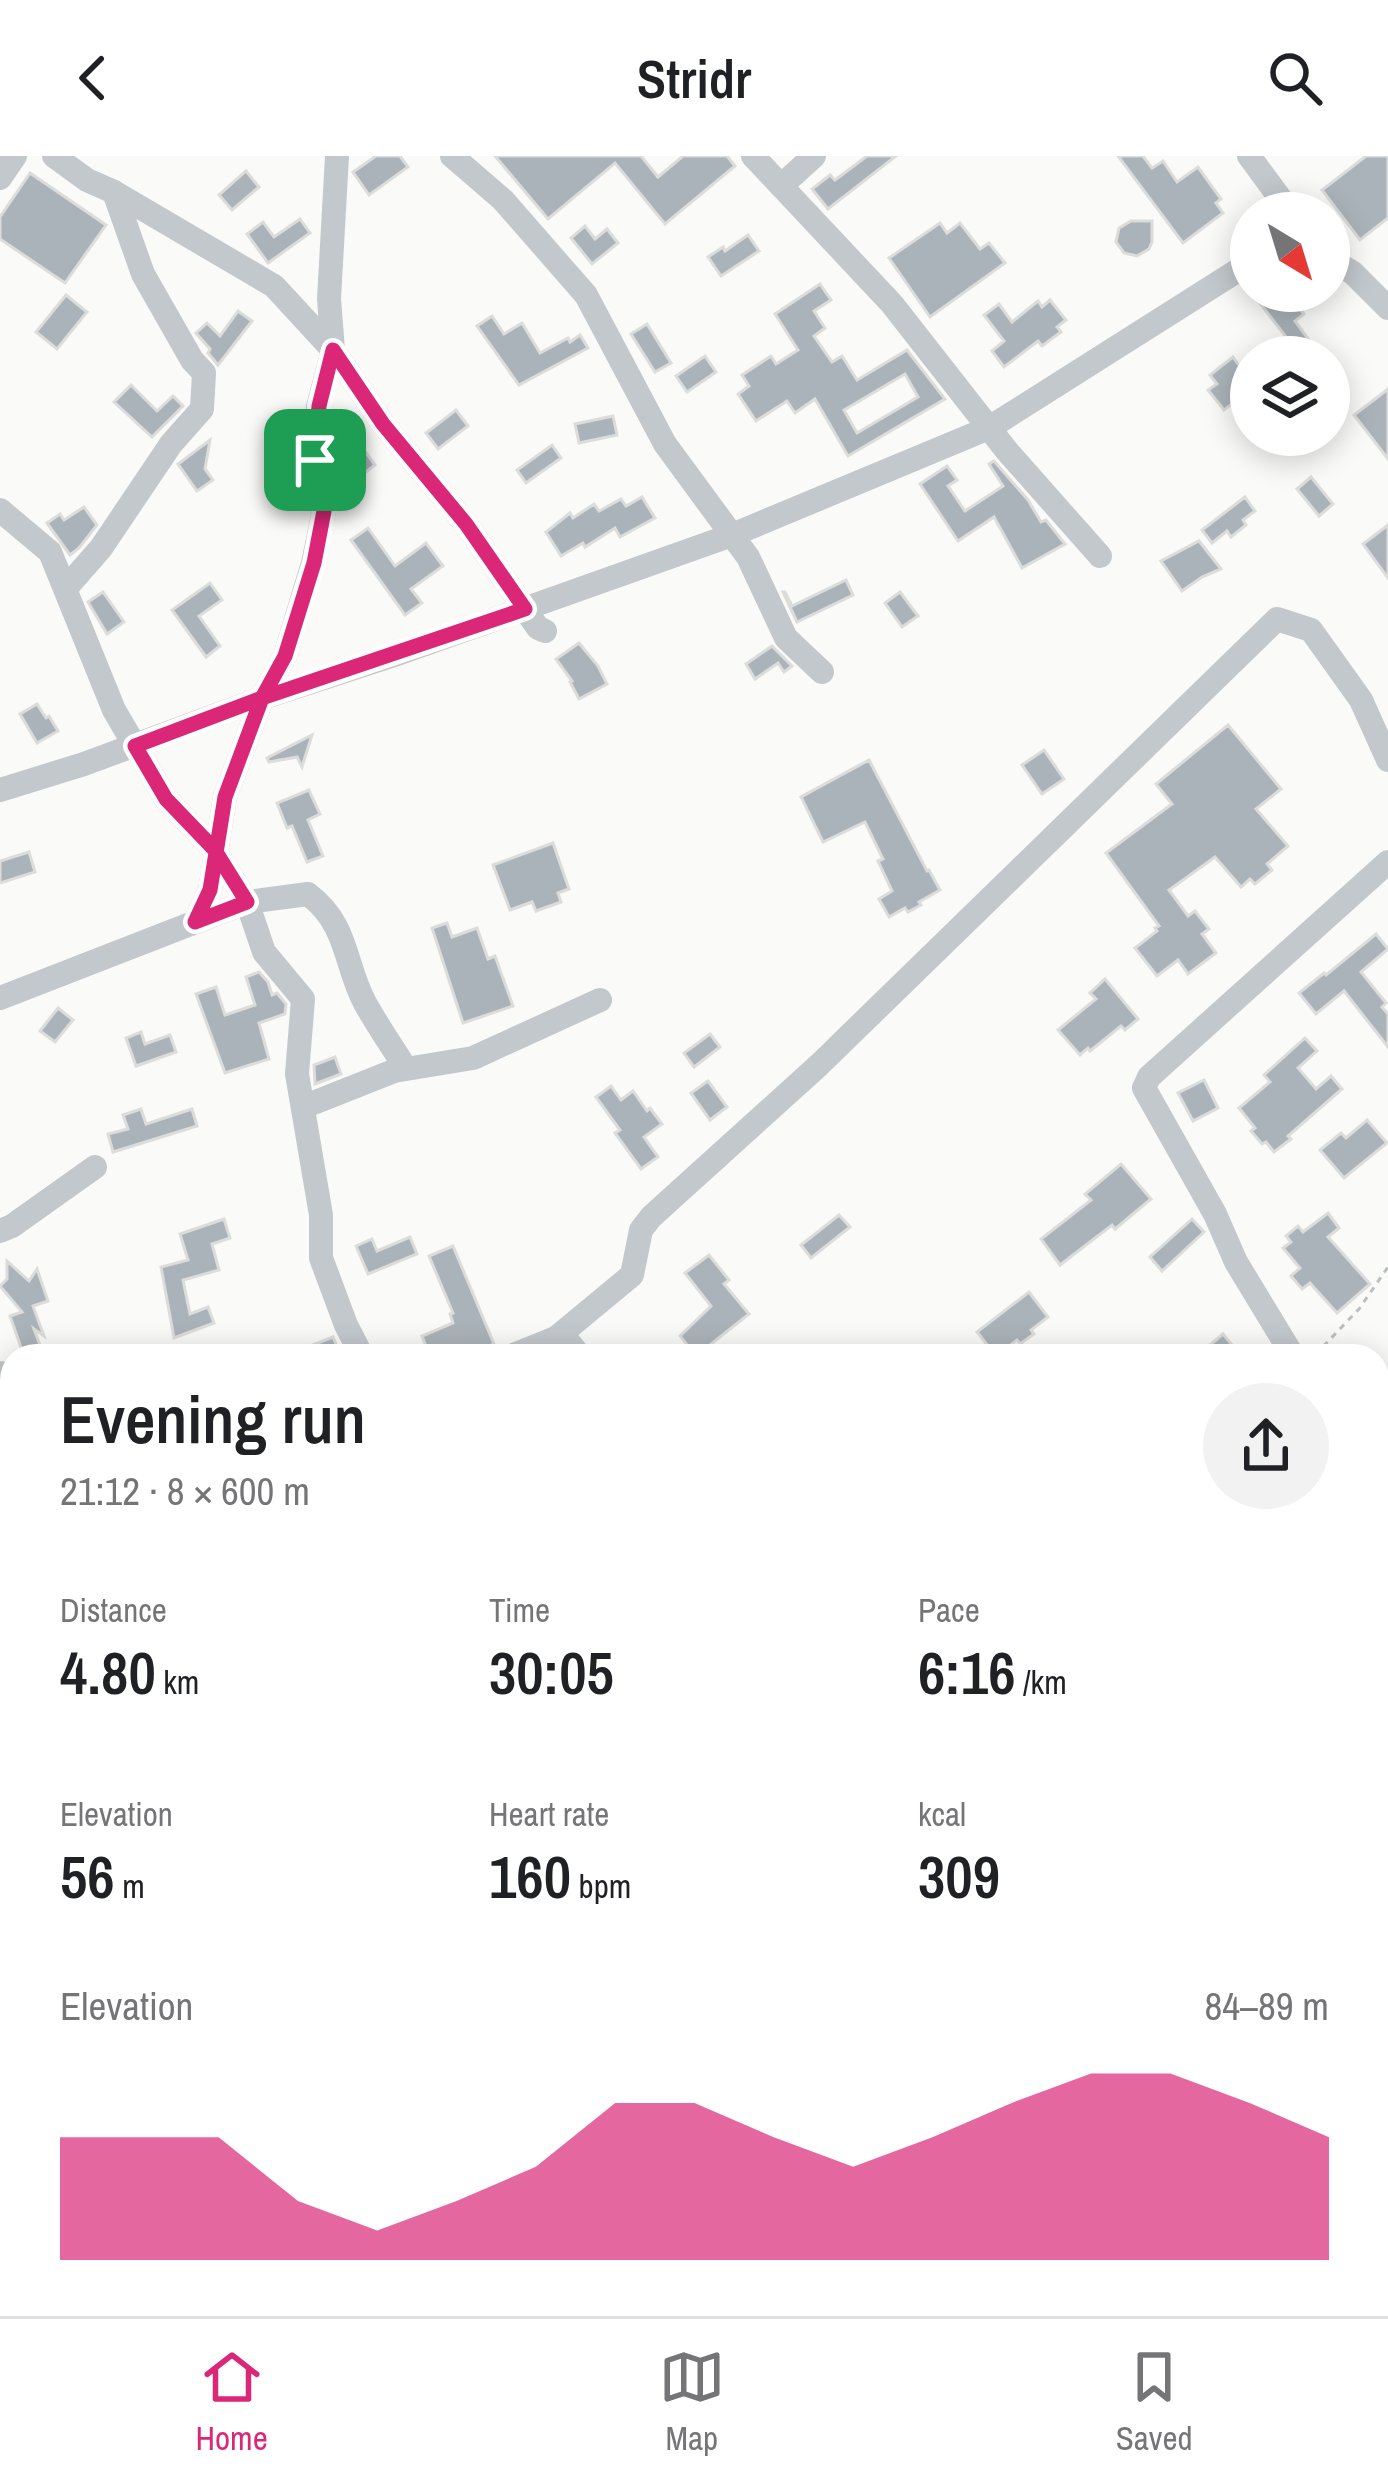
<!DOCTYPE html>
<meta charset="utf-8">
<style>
body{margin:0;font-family:"Archivo Narrow",sans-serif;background:#f2f2f2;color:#202124;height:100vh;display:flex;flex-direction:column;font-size:45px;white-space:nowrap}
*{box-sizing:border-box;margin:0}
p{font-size:39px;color:#757577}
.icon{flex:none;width:66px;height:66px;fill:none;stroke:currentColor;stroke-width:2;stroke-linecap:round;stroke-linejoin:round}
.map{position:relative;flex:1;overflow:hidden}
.details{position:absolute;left:0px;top:1188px;width:1389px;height:972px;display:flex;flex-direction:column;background:#fff;border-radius:36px 36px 0 0;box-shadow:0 6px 30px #0003}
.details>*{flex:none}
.needle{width:78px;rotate:142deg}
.tools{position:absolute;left:1230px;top:36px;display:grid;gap:24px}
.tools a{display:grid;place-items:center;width:120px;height:120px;border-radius:50%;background:#fff;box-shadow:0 6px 30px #0003;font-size:60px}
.pin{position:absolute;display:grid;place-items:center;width:102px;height:102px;color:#fff;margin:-51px;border-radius:24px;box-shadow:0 6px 18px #0006}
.round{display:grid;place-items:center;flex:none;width:126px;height:126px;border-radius:63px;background:#f2f2f2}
.overview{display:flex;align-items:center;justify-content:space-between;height:204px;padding:0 60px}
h1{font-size:66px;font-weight:600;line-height:90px}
.metrics{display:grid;grid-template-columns:repeat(3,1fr);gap:18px;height:204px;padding:12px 60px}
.metrics div{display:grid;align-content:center}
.metrics b{font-size:60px;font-weight:600}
.metrics small{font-size:33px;font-weight:400}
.metrics p{font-size:33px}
.chart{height:336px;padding:24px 60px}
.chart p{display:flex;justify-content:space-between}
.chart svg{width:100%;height:216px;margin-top:12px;fill:#db2777;opacity:.7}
header{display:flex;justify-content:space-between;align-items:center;height:156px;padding:0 60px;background:#fff;font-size:54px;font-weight:600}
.tabs{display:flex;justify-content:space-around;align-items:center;height:168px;border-top:3px solid #e0e0e0;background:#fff;font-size:33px;color:#757577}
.tabs a{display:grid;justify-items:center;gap:6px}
.tabs .active{color:#db2777}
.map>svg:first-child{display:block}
.building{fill:#aab3b9;stroke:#dcdcda;stroke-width:3;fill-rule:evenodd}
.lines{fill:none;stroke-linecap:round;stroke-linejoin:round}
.path{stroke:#bbbfc2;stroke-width:3;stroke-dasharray:6 6;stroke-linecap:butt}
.minor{stroke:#c3c8cc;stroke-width:24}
.route-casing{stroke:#fff;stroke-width:24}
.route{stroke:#db2777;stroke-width:15}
</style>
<header><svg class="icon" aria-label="back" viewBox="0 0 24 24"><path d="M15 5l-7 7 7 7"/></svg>Stridr<svg class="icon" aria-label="search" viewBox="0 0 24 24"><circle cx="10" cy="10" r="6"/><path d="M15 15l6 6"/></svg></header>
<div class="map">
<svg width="1388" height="2160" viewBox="0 0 1388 2160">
<rect width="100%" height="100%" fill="#fafaf8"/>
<g class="building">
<path d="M376,0H400L408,11L369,39L353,16Z"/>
<path d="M495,0H641L658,21L683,0H727L735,10L665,68L615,7L548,63Z"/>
<path d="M867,0H896L828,53L812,33L830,19L835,24Z"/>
<path d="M1118,0H1143L1152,12L1163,5L1177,26L1198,11L1221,43L1216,47L1223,57L1183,87Z"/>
<path d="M1366,0H1388V62L1360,84L1322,34Z"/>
<path d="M246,15L259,31L232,54L219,39Z"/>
<path d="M30,17L106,69L65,127L0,83V61Z"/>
<path d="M300,63L310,77L268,107L247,78L263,66L274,81Z"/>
<path d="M1131,65H1152V86L1149,93L1137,100L1124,97L1116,86L1119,72Z"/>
<path d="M940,67L947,77L960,67L980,93L989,87L1005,107L930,161L889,102Z"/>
<path d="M585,70L595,83L607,73L618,87L592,108L571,82Z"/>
<path d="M748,79L759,95L721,120L708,101L723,91L725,95Z"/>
<path d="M820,128L831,144L814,155L825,172L814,180L832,206L842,200L857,224L907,194L945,243L848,300L815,243L795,257L787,245L756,265L738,238L749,230L742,219L771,200L776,208L798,194L775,158ZM905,218L918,241L857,277L844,254Z"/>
<path d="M1265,135H1290L1298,145L1296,147L1304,158L1295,165L1309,184L1296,194L1256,142Z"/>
<path d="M66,139L87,156L57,193L36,176Z"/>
<path d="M1050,144L1066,164L1057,171L1061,176L1042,190L1038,185L1004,211L992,195L1004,185L984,159L999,148L1012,166L1038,145L1042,151Z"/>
<path d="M238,155L252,165L218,209L208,197L210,193L196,177L207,167L220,180Z"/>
<path d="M492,160L504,178L522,167L540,197L568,182L570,186L580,179L588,192L519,229L477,170Z"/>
<path d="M647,168L671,207L655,216L631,178Z"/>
<path d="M705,200L716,216L687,236L676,220Z"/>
<path d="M1233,201L1245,218L1251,213V234L1224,254L1208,234L1217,228L1210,219Z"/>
<path d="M131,229L157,255L173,240L183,250L152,281L114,246Z"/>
<path d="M1388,233V303L1354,259Z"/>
<path d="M456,254L468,270L438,293L426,277Z"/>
<path d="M613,260L617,279L579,287L575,268Z"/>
<path d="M356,283L375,309L345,332L334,316L332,301Z"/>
<path d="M210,284L205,313L213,324L197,335L178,308Z"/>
<path d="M552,289L561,302L526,327L517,314Z"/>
<path d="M994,305L1028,344L1041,366L1046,364L1065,388L1022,412L994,361L958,385L920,328L947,310L957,324L948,330L965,355L1003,330L989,308Z"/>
<path d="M1311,321L1333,348L1319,360L1297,333Z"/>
<path d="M642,341L655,362L620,381L615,372L585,391L583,387L561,400L546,376L570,357L573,362L594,348L599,355L621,343L626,350Z"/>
<path d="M1245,341L1255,355L1243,364L1246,369L1231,381L1227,375L1212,387L1202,374Z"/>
<path d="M84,351L97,369L79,392L70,399L47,367L60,358L64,364Z"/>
<path d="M1388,369V422L1363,388Z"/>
<path d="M368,372L395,410L426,387L443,410L411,433L422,447L405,459L351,384Z"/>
<path d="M1199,385L1221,413L1202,421L1182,435L1161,405Z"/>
<path d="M846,424L853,439L797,466L783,436H785L792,450Z"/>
<path d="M210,427L222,444L199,460L220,490L206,501L172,454Z"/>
<path d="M103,436L124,466L107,478L88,446Z"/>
<path d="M900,436L918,460L902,471L885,447Z"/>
<path d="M579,487L598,510L607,528L579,543L570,526L572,525L556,503Z"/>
<path d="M772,490L792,510L784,516L778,507L755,523L746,508Z"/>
<path d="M37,548L46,562L49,560L58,575L37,587L20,558Z"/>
<path d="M1228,569L1281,633L1256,653L1288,690L1267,708L1272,714L1255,728L1250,723L1241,731L1215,701L1169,734L1188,760L1195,755L1209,773L1202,778L1216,797L1188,818L1178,804L1157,820L1135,792L1157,775L1155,772L1159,770L1106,697L1172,648L1156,628Z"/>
<path d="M312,579L302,611L297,601L269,606L267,602Z"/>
<path d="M1044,594L1064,623L1042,638L1022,609Z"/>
<path d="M869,604L927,715L929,714L940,734L919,746L921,749L908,756L905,752L889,761L879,743L892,735L878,705L883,703L865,666L823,686L801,641Z"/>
<path d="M309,634L320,658L308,664L323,700L307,706L292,670L287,672L277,647Z"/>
<path d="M553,687L569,733L558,737L561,746L536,755L532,746L510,754L493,709Z"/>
<path d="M29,696L35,716L0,727V705Z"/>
<path d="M447,767L452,781L477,772L488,803L495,800L513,850L463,867L432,772Z"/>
<path d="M1376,778L1388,793L1361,816L1386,847L1382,851L1388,858V891L1344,835L1316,858L1299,837L1324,817L1326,819Z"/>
<path d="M259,816L268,826L272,839L277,837L286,848L285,858L259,867L269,903L225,917L196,838L216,831L225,859L255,849L246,821Z"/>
<path d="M1105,823L1138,863L1125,874L1121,870L1090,895L1088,892L1080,899L1058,874L1096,843L1090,837Z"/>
<path d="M58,852L73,864L55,886L40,875Z"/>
<path d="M141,876L145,888L170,879L176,896L136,910L126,882Z"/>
<path d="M710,878L720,891L694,911L684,897Z"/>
<path d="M1305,882L1317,895L1298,912L1316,933L1331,920L1342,933L1288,980L1291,983L1274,996L1266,986L1262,988L1251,975L1255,972L1239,952L1270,926L1264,919Z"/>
<path d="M335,901L341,918L315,928L314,909Z"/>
<path d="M1204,924L1218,952L1193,965L1178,937Z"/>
<path d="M708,925L727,951L710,964L691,937Z"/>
<path d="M611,930L621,944L633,935L647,955L650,952L662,968L644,981L658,1001L641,1013L615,977L620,974L596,941Z"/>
<path d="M141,953L146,968L192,953L197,970L113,996L108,978L128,973L123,959Z"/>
<path d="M1367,964L1387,987L1344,1022L1320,994L1341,977L1346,982Z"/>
<path d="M1121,1008L1151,1043L1115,1073L1112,1069L1060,1109L1041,1083L1091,1044L1085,1038Z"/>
<path d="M1328,1057L1339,1072L1328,1081L1370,1128L1337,1157L1310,1127L1302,1133L1291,1120L1300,1112L1283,1092L1291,1086L1286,1080L1298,1070L1303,1076Z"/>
<path d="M839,1059L850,1071L811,1102L801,1089Z"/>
<path d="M224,1063L230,1082L212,1088L219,1114L183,1124L190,1158L208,1151L214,1167L174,1182L161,1111L188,1104L180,1078Z"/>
<path d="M1192,1063L1204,1076L1162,1115L1150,1101Z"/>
<path d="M410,1081L417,1098L368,1118L356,1090L372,1083L377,1095Z"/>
<path d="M453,1090L494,1188L465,1200H430L422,1180L453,1167L450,1158L453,1157L429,1100Z"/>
<path d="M709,1099L729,1124L724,1128L749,1158L696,1200L680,1180L711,1150L685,1117Z"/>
<path d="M7,1105L29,1125L37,1113L48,1145L33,1150L44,1180L34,1173L44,1200H24L10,1160L22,1156L0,1130L7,1123Z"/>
<path d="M1029,1136L1048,1161L1031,1174L1034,1178L1020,1188L1017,1184L996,1200L977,1176Z"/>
<path d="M1223,1178L1241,1200H1197Z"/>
<path d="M333,1181L341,1200H287V1199Z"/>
</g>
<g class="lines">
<path class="path" d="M1315,1199L1359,1153L1388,1111"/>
<g class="minor">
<path d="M54,0L87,24L114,36L274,130L333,194L383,268L466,368L538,472L545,475"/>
<path d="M452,0L503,44L586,139L665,288L748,401L786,482L822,516"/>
<path d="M753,0L892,148L1007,295L1100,400"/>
<path d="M1249,0L1291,57"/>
<path d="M0,22L15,0"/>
<path d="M781,30L814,0"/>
<path d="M1329,102L1353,117L1388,152"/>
<path d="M0,354L50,396L114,554L166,643L214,693L247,746L264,796L303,843L297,918L321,1059V1102L346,1169L362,1200"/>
<path d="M66,432L101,392L171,288L202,253L204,217L192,204L143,118L114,36"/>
<path d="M0,634L84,608L262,542L400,497L732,379L989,272L1251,106"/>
<path d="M195,766L210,734L225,641L262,542L285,500L313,407L324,355L315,304L318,251L333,194L329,143L337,0"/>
<path d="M0,842L247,746L308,738C349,769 344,808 365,847C376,867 389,886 401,905"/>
<path d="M303,951L394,915L473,902L600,844"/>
<path d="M0,1075L12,1070L95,1011"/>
<path d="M556,1182L632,1119L641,1074L651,1061L819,909L1277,463L1311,474L1361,544L1388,604"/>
<path d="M511,1200L556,1182L567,1184L580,1200"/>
<path d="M1293,1200L1236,1106L1215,1058L1144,932L1149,921L1388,706"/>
<path d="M0,1217L12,1223"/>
<path d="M0,1262L12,1258"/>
<path d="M0,1525L12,1520"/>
<path d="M0,1705L12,1704"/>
<path d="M0,1968L12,1976"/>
<path d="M459,2148L470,2160"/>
<path d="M822,2148L824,2160"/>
<path d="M782,2160L793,2148"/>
</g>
</g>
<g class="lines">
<defs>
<path id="route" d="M315,304L324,355L314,407L285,500L262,542L225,641L210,734L195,766L247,746L214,693L166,643L135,590L262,542L525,453L466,368L383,268L333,194L319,250L315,304"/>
</defs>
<use href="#route" class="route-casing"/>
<use href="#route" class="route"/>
</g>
</svg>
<div class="tools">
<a><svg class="needle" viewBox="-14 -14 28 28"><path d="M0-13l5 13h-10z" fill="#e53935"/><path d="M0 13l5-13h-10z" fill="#757577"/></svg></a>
<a><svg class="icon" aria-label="layers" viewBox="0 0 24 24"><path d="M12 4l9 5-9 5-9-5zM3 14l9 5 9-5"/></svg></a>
</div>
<div class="pin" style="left:315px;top:304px;background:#1e9e55"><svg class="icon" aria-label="arrive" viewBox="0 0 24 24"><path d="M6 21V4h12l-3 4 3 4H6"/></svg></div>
<section class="details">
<div class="overview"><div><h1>Evening run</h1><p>21:12 · 8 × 600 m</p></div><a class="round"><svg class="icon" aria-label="share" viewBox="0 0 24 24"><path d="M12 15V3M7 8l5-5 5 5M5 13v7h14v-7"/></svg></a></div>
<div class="metrics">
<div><p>Distance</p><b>4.80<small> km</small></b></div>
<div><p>Time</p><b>30:05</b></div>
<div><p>Pace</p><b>6:16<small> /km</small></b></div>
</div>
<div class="metrics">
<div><p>Elevation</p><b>56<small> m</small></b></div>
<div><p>Heart rate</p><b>160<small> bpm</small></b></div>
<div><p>kcal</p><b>309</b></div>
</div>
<div class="chart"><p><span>Elevation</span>84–89 m</p>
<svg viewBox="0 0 160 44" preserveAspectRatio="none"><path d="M0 44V19L10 19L20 19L30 32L40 38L50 32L60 25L70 12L80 12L90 19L100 25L110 19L120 12L130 6L140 6L150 12L160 19V44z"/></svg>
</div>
</section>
</div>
<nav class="tabs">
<a class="active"><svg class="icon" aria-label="home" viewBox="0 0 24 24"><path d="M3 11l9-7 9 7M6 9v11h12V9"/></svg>Home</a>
<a><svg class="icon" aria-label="map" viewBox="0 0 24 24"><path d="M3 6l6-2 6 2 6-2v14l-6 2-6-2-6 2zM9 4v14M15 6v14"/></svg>Map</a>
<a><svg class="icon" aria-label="saved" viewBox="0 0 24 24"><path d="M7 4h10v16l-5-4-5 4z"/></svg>Saved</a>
</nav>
